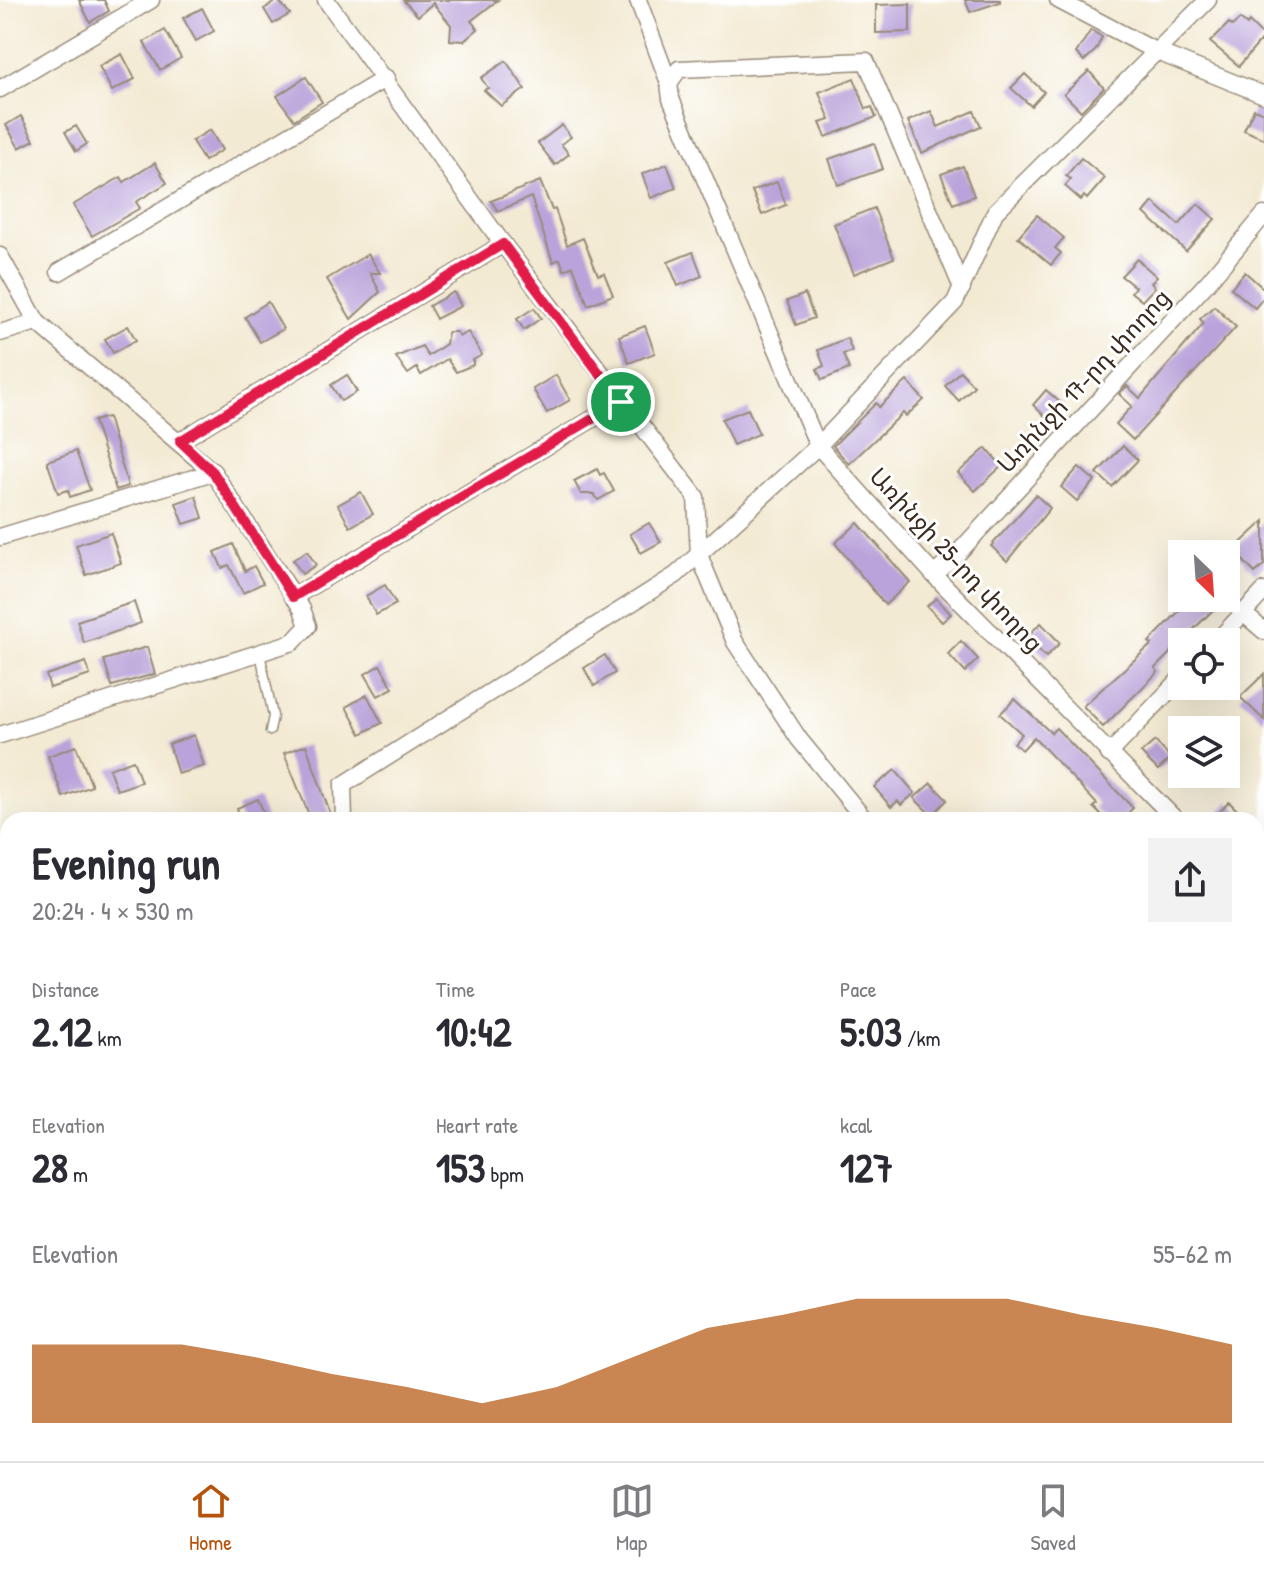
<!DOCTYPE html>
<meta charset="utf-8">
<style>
body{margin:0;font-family:"Patrick Hand","Noto Sans Armenian",sans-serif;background:#f2f2f3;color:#2b2b33;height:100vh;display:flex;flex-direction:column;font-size:30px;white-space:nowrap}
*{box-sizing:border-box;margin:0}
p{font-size:26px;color:#7c7c81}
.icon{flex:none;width:44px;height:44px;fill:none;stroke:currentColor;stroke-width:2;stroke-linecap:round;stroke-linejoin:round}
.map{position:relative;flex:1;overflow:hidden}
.side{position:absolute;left:0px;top:812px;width:1264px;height:650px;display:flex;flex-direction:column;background:#fff;border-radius:24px 24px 0 0;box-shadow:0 8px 32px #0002}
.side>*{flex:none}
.needle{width:52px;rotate:155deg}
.fabs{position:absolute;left:1168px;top:540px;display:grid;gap:16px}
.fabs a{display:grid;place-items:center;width:72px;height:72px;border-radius:0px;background:#fff;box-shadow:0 8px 32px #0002;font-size:40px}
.pin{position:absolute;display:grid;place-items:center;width:68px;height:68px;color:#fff;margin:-34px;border:4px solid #fff;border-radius:50%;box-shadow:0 2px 8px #0007}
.round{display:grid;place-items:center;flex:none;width:84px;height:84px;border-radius:0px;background:#f2f2f3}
.summary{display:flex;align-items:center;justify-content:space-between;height:136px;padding:0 32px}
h1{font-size:44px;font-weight:700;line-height:60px}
.stats{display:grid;grid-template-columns:repeat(3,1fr);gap:12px;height:136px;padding:8px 32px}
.stats div{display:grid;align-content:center}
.stats b{font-size:40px;font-weight:700}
.stats small{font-size:22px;font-weight:400}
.stats p{font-size:22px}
.chart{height:224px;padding:16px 32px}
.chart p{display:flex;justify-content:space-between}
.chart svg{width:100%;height:144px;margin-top:8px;fill:#b45309;opacity:.7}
.tab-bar{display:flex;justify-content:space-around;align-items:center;height:112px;border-top:2px solid #e1e1e2;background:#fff;font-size:22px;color:#7c7c81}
.tab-bar a{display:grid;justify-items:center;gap:4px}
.tab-bar .selected{color:#b45309}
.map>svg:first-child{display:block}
.building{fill:#b9a3da}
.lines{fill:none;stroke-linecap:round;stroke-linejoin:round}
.lane-casing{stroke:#978a78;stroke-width:11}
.street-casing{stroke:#978a78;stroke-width:19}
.path{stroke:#978a78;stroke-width:3;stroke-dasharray:6 6;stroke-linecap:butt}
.lane{stroke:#fff;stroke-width:8}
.street{stroke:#fff;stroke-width:16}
.route-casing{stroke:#fff;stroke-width:16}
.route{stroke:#e11d48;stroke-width:10}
.labels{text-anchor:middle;stroke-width:6;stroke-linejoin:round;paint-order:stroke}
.street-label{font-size:24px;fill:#3b2a1e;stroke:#fff}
</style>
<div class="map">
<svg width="1264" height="1461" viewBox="0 0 1264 1461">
<rect width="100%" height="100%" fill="#fff"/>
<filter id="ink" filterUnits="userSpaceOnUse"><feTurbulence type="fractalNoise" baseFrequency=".0125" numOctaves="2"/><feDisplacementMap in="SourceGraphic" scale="16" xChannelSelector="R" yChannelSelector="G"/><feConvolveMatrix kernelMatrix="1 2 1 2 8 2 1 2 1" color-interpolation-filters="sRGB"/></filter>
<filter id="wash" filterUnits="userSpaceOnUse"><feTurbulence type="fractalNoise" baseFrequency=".006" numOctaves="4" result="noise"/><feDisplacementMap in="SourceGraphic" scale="32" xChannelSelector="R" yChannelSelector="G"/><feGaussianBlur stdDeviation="1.8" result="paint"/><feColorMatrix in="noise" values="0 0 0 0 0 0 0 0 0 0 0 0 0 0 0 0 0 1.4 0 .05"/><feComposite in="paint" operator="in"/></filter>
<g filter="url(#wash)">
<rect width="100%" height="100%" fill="#f3ead3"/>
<g id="blocks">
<g class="building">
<path d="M79,0H104L109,11L90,22Z"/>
<path d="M278,0L290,14L273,24L264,9Z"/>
<path d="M403,0H498L471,21L478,29L464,41L450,40L451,25L433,3L418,16Z"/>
<path d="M965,0H1000V2L970,12Z"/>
<path d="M910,4V32L876,33V5Z"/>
<path d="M202,8L214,31L196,41L183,18Z"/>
<path d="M1240,19L1247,25L1249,22L1264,37L1239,66L1210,42L1229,23L1232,26Z"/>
<path d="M165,30L181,58L160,70L144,42Z"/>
<path d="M1091,30L1102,37L1096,50L1084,61L1076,53Z"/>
<path d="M122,54L135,79L112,91L99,66Z"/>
<path d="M506,61L525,89L501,106L484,90L488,88L481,78Z"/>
<path d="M1089,71L1104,88L1081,111L1064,94Z"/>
<path d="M1025,74L1044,92L1031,106L1011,88Z"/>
<path d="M306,77L322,102L294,120L277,96Z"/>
<path d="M854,78L866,109L872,107L876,117L826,137L820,123L830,120L819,92Z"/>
<path d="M1254,109L1264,113V139L1244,130Z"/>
<path d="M931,111L938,127L974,111L981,126L922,153L908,121Z"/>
<path d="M21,116L34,140L19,148L6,125Z"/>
<path d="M562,125L571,137L561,144L569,154L555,165L538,143Z"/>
<path d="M76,126L87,144L76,151L65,132Z"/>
<path d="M210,130L222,150L204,161L192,141Z"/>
<path d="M874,143L883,169L838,185L829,159Z"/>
<path d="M1081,158L1105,178L1087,199L1084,196L1081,200L1065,186L1071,179L1066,176Z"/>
<path d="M155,163L167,183L136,202L140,208L92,236L73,205L121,177L124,182Z"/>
<path d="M667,164L676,188L651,198L642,174Z"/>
<path d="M963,166L974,196L953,204L941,174Z"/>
<path d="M540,181L552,210L555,209L567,245L583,238L598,275L604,273L613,295L588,305L573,266L564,270L560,259L553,262L531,197L498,211L491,201Z"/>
<path d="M777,182L786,205L762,215L752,191Z"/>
<path d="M1153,202L1179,225L1198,204L1215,219L1186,251L1144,213Z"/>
<path d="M874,208L894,258L854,274L834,224Z"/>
<path d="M1037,215L1064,238L1055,248L1061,253L1051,265L1018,237Z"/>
<path d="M693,252L702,276L678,286L668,262Z"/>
<path d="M368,254L380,273H370L380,292L351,319L327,279Z"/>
<path d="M1137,259L1157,277L1151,283L1155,287L1142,301L1131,292L1135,287L1121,276Z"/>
<path d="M1245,272L1264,289V297L1255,308L1231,288Z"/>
<path d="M454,292L461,306L436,319L429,306Z"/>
<path d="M805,294L814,318L796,325L787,301Z"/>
<path d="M268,302L283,329L260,342L245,317Z"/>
<path d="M1214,306L1236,327L1133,440L1116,424L1132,406L1119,394L1127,386L1140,398L1204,323L1200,319Z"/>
<path d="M534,308L541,318L524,330L517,319Z"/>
<path d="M128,326L136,340L113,353L105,339Z"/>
<path d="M645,326L655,353L629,363L619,336Z"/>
<path d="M448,332H456L460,336L468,332L482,355L473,360V365L456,372L447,359L421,375L417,368L408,374L396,357L422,346L428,356L446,344Z"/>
<path d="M847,338L852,351L843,354L849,369L822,380L817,369L824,366L818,350Z"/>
<path d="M960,371L974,386L959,401L945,386Z"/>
<path d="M347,375L357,392L341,401L331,385Z"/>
<path d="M556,375L570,400L547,413L533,389Z"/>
<path d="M907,381L924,400L906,416L903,413L849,464L833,446L876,403L879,407Z"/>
<path d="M1046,390L1063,405L1049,420L1033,405Z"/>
<path d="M748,409L759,434L733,445L722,419Z"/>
<path d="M108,417L128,486L116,490L94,421Z"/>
<path d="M1123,446L1138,460L1112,487L1097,473Z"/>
<path d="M986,448L1002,466L975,491L958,473Z"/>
<path d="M76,451L90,490L70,497L68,490L58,493L47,461Z"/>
<path d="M1079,467L1095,481L1077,501L1061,487Z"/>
<path d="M597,469L600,475L604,473L614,491L598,500L594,494H581L574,481Z"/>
<path d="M361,492L373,514L350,527L338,505Z"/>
<path d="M1036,495L1050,508L1007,561L991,546Z"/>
<path d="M196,496L203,518L184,524L176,503Z"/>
<path d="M1264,521V565L1255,573L1233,550Z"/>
<path d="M649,523L661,542L641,553L630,534Z"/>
<path d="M858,523L910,582L885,605L835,543Z"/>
<path d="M111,533L121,563L86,575L76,545Z"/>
<path d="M233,544L245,571L254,566L263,583L243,593L229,565L222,568L215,552Z"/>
<path d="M307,551L316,565L302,574L293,560Z"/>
<path d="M385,585L396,604L376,615L366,596Z"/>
<path d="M936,598L951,614L942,622L927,606Z"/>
<path d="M1192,598H1225L1155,668L1158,672L1103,727L1083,706L1152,644L1149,642Z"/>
<path d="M134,602L141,623L84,643L77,621Z"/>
<path d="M1041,623L1060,643L1046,657L1026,637Z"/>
<path d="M961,641L978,659L965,672L948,654Z"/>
<path d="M147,647L155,674L112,686L104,660Z"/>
<path d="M605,655L615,673L594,686L584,668Z"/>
<path d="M86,662L90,675L50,688L46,675Z"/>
<path d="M380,665L393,688L378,696L365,674Z"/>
<path d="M1264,674V720L1240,697Z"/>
<path d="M367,695L382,723L361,734L346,707Z"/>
<path d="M1015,699L1051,733L1056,728L1133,808L1121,820H1106L1093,807L1097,804L1034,737L1022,750L1014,743L1022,734L1000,714Z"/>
<path d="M194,735L204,766L178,774L169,744Z"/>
<path d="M1155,741L1171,758L1158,770L1141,753Z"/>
<path d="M306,745L331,816L319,820H311L284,753Z"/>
<path d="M76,746L92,786L63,797L48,756Z"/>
<path d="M133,760L141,782L117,790L109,769Z"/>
<path d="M895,770L915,793L901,805L898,801L891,807L874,787Z"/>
<path d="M931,783L947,800L932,816L914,798Z"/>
<path d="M258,799L267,820H241L237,808Z"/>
<path d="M1229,802L1247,820H1212Z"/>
</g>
</g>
</g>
<g filter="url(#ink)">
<use href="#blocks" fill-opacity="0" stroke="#978a78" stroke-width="2"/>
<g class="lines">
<defs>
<path id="lane" d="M260,653L273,716L270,731"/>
<g id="street">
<path d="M326,0L503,244L696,497L699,555L735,642L799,739L865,820"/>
<path d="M638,0L669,83L671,99L818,446L955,302L995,212L1208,0"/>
<path d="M1058,0L1155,51L1264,95"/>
<path d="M669,83L679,69L866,61L962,288"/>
<path d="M0,89L151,0"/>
<path d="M0,256L37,322L213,472L302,609L308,626L293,642L0,735"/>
<path d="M59,272L386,78"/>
<path d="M0,333L37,322"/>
<path d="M180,441L503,244"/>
<path d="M0,537L213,472"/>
<path d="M934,575L959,552L1208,282L1264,215"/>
<path d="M293,597L621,402"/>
<path d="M1243,613L1264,631"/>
<path d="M1216,642L1264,591"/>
<path d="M1109,754L1182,677"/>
<path d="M344,820L343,785L676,575L818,446L934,575L1176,820"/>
<path d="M1256,898L1264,906"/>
<path d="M0,941L8,938"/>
<path d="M0,1139L8,1137"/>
<path d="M1256,1227L1264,1234"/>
<path d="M1256,1304L1264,1296"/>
<path d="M0,1373L8,1370"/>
<path d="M197,1461L205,1454"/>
<path d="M503,1461L510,1454"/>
<path d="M789,1461L796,1454"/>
<path d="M1092,1461L1099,1454"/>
<path d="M1257,1461L1264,1455"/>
</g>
</defs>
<use href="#lane" class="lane-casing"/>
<use href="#street" class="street-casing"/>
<g class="path">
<path d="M0,1425L6,1461"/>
<path d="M1188,1454L1196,1461"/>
<path d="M16,1461L18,1454"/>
</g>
<use href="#lane" class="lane"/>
<use href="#street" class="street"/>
</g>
</g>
<g class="lines" filter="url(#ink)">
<defs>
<path id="route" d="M503,244L621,402L293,597L213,472L180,441Z"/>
</defs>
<use href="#route" class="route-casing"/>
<use href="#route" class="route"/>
</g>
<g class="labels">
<g class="street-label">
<text transform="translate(1084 381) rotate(-47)" y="8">Առինջի 17-րդ փողոց</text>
<text transform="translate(956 560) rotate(47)" y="8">Առինջի 25-րդ փողոց</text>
</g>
</g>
</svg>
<div class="fabs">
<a><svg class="needle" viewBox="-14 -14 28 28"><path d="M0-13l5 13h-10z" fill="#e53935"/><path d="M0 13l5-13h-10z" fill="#7c7c81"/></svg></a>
<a><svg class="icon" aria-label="locate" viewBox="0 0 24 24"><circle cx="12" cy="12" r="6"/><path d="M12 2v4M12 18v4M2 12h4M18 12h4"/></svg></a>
<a><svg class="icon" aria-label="layers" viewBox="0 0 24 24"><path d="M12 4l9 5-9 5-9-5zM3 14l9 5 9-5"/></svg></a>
</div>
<div class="pin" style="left:621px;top:402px;background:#1e9e55"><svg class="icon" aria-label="arrive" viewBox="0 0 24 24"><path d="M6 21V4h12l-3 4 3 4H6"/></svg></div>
<section class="side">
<div class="summary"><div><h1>Evening run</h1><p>20:24 · 4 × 530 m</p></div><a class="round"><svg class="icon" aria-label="share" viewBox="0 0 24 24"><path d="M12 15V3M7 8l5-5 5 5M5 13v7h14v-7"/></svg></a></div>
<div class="stats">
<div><p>Distance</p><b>2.12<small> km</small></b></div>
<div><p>Time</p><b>10:42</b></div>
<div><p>Pace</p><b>5:03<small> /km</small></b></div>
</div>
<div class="stats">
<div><p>Elevation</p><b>28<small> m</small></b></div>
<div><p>Heart rate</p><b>153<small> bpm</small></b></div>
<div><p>kcal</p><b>127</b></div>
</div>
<div class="chart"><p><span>Elevation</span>55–62 m</p>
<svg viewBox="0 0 160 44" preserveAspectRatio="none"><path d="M0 44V20L10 20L20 20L30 24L40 29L50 33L60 38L70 33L80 24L90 15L100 11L110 6L120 6L130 6L140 11L150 15L160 20V44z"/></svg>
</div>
</section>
</div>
<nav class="tab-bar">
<a class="selected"><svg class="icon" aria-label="home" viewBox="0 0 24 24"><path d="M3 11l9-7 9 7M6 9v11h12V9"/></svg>Home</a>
<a><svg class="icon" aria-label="map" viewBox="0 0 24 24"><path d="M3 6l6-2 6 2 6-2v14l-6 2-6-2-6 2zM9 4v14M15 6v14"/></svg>Map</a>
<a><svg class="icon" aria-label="saved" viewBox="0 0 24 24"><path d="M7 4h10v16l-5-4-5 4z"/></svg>Saved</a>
</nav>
